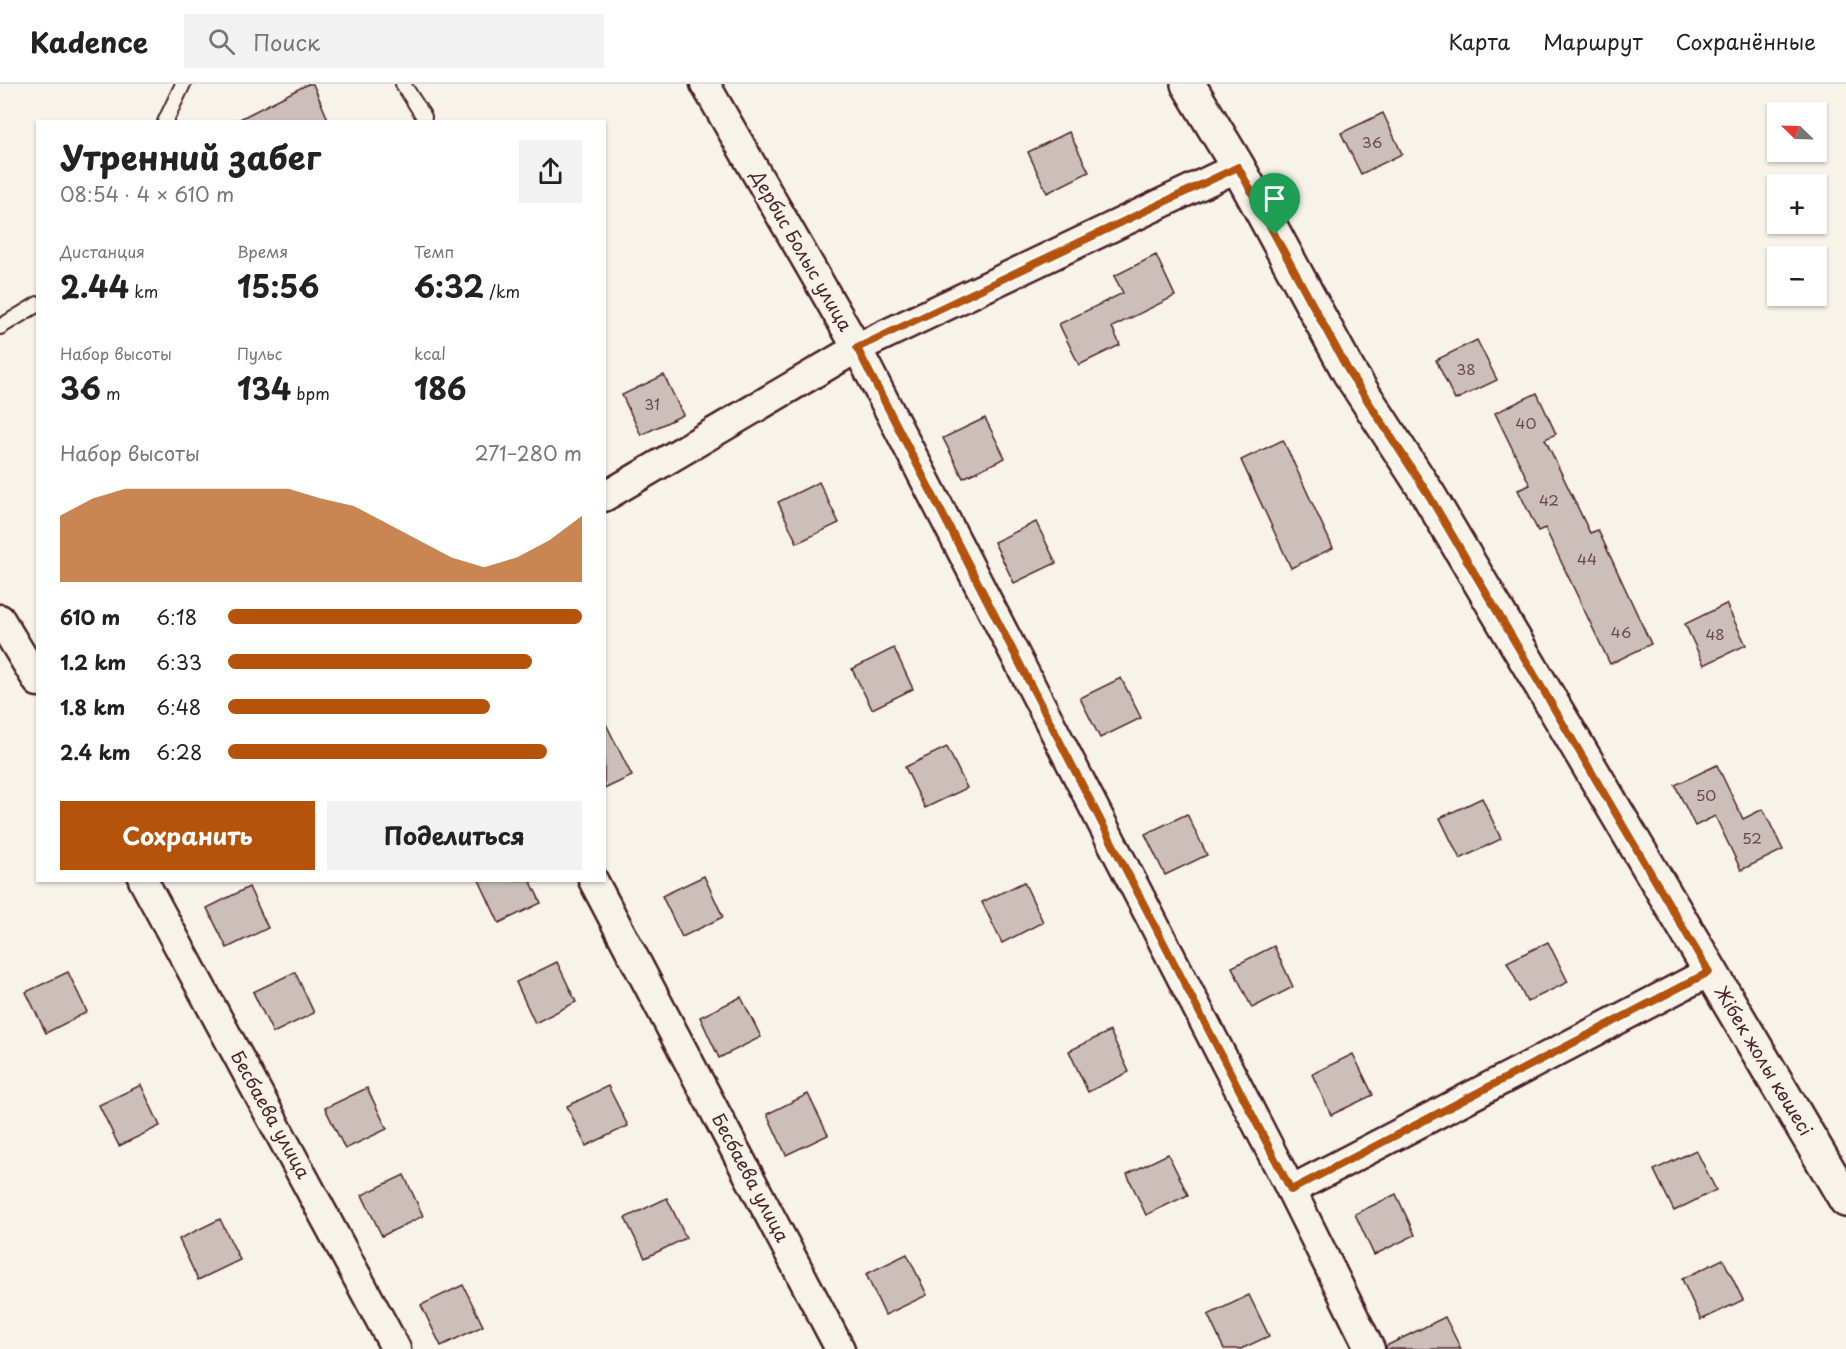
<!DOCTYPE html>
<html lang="ru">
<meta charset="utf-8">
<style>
body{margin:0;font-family:"Playpen Sans",sans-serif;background:#f2f2f2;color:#222;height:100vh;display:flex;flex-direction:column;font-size:22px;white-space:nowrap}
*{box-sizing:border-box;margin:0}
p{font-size:20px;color:#767676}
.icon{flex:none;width:33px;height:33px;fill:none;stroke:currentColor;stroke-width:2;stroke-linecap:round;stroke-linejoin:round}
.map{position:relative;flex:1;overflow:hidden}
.panel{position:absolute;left:36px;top:36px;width:570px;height:762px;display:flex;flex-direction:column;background:#fff;border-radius:0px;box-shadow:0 2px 4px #0004}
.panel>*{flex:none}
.needle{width:39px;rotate:293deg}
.tools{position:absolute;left:1767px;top:18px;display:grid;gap:12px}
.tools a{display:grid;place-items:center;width:60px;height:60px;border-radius:0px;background:#fff;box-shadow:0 2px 4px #0004;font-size:30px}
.pin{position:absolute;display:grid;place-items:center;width:51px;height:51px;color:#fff;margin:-62px -26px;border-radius:50% 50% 50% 0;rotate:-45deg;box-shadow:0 0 6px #0007}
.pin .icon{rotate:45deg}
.round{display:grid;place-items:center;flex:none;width:63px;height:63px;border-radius:0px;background:#f2f2f2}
.summary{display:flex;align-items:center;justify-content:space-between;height:102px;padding:0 24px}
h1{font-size:33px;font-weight:700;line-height:45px}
.figures{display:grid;grid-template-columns:repeat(3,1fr);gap:9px;height:102px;padding:6px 24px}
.figures div{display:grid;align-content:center}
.figures b{font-size:30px;font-weight:700}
.figures small{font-size:16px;font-weight:400}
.figures p{font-size:16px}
.chart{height:168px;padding:12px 24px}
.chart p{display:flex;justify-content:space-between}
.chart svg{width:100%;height:108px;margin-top:6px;fill:#b45309;opacity:.7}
.cta{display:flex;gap:12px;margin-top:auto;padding:12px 24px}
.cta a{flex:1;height:69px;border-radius:0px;background:#b45309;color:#fff;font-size:24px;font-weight:700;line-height:69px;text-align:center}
.cta a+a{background:#f2f2f2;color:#222}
ul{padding:0 24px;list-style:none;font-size:20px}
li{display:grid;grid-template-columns:96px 72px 1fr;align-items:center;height:45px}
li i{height:15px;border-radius:8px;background:#b45309}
header{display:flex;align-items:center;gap:36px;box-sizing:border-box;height:84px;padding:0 30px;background:#fff;border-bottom:2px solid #e0e0e0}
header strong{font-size:28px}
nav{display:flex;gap:33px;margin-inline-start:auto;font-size:21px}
.search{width:420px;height:54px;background:#f2f2f2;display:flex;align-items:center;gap:15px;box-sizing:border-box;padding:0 21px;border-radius:0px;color:#767676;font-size:22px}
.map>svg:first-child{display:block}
.building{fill:#ccbfb9;stroke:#4a1f2b;stroke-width:1.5}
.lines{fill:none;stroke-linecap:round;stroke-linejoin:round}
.service-casing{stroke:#4a1f2b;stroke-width:18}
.minor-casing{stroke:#4a1f2b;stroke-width:33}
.tertiary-casing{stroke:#4a1f2b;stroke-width:38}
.service{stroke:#f7f3e8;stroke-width:14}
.minor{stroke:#f7f3e8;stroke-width:28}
.tertiary{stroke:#f7f3e8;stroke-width:33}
.route-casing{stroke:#fff;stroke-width:12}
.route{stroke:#b45309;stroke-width:8}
.labels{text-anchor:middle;stroke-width:4.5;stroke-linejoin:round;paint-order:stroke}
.number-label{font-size:15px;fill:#6a474e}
.street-label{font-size:18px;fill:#4a1f2b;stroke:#f7f3e8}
</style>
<header>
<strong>Kadence</strong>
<div class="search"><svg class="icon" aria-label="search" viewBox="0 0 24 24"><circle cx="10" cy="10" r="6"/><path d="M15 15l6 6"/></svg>Поиск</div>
<nav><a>Карта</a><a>Маршрут</a><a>Сохранённые</a></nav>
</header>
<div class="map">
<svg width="1846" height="1265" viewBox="0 0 1846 1265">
<rect width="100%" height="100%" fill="#f7f3e8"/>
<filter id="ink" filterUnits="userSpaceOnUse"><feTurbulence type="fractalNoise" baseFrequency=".0167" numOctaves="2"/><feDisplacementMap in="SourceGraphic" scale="12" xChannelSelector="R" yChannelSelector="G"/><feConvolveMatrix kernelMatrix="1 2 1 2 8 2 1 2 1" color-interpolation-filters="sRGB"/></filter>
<g filter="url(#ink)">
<g class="building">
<path d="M308,0H313L329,38H234Z"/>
<path d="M1383,29L1402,70L1361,90L1341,49Z"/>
<path d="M1069,48L1089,88L1047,109L1028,68Z"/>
<path d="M1156,171L1175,212L1112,243L1120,261L1079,281L1059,240L1123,209L1114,192Z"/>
<path d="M1477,256L1497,296L1455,316L1436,276Z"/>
<path d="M664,291L683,331L641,351L622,311Z"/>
<path d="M1537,309L1556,350L1545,355L1590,449L1598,446L1651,560L1610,580L1545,444L1538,447L1518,406L1530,401L1495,329Z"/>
<path d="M985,334L1005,374L963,394L943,354Z"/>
<path d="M1283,356L1333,464L1291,484L1241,376Z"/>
<path d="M819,398L839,439L797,459L778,418Z"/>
<path d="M1036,438L1056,479L1014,499L994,458Z"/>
<path d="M1726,520L1746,561L1704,581L1685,540Z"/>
<path d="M894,564L913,605L872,625L852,585Z"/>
<path d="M1121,594L1141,634L1100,654L1080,614Z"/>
<path d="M604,636L632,692L604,705Z"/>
<path d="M947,663L967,704L925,724L905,683Z"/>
<path d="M1717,681L1743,735L1763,725L1783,766L1741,786L1715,732L1695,742L1675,701Z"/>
<path d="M1482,714L1501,755L1460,775L1440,734Z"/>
<path d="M1187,730L1207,771L1165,791L1145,750Z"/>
<path d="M704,792L723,833L682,853L662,812Z"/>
<path d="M479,796H530L541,819L499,839Z"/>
<path d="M1024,798L1043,838L1002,859L982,818Z"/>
<path d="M249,803L268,844L227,864L207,824Z"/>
<path d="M1548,858L1568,898L1527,918L1507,878Z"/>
<path d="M1274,862L1293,903L1252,924L1232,883Z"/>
<path d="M557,878L576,918L535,939L516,898Z"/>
<path d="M68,888L87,928L46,949L26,908Z"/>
<path d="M295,888L314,929L273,949L253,908Z"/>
<path d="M741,913L761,953L719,974L700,933Z"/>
<path d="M1110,947L1129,988L1088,1008L1069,967Z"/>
<path d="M1353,970L1373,1011L1331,1031L1312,990Z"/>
<path d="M141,1001L160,1042L119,1062L99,1021Z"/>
<path d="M608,1002L628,1042L586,1062L567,1022Z"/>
<path d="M367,1004L387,1045L345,1065L325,1024Z"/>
<path d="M808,1010L828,1051L786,1071L767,1030Z"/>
<path d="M1696,1066L1716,1106L1674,1127L1654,1086Z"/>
<path d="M1168,1070L1188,1111L1146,1131L1127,1090Z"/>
<path d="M404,1091L423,1132L382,1152L362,1111Z"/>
<path d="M1396,1110L1415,1151L1374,1171L1355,1130Z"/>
<path d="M667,1114L686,1154L645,1174L625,1134Z"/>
<path d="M220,1135L240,1176L198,1196L179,1155Z"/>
<path d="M907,1170L927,1211L885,1231L866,1190Z"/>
<path d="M1723,1175L1743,1216L1701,1236L1682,1195Z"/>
<path d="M463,1201L483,1242L441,1262L421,1221Z"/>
<path d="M1249,1211L1269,1252L1241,1265H1224L1208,1231Z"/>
<path d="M1445,1233L1461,1265H1386V1262Z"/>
</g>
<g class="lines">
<defs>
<g id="service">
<path d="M403,0L424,33L423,38"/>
<path d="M165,38L183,0"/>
<path d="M0,243L38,220"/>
</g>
<g id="minor">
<path d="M705,0L857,264L1291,1106L1370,1265"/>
<path d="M604,413L857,264L1238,83"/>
<path d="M0,535L38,598"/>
<path d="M143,796L396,1265"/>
<path d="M593,796L840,1265"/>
<path d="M1291,1106L1709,888"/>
</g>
<path id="tertiary" d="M1188,0L1238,83L1349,288L1428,410L1846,1116"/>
</defs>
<use href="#service" class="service-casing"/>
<use href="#minor" class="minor-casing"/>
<use href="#tertiary" class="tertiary-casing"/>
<use href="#service" class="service"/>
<use href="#minor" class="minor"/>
<use href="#tertiary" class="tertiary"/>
</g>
</g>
<g class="lines" filter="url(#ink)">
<defs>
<path id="route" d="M1238,83L1349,288L1428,410L1709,888L1291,1106L857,264Z"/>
</defs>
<use href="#route" class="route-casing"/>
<use href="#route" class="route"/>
</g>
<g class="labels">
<g class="number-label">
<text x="1372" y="64">36</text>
<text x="1466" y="291">38</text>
<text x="652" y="326">31</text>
<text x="1526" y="345">40</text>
<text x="1549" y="422">42</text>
<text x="1587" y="481">44</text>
<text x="1621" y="554">46</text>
<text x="1715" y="556">48</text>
<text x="1706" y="717">50</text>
<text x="1752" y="760">52</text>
</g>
<g class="street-label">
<text transform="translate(801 167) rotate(60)" y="6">Дербис Болыс улица</text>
<text transform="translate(1763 977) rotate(59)" y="6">Жібек жолы көшесі</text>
<text transform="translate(270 1031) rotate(61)" y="6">Бесбаева улица</text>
<text transform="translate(750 1094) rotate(62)" y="6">Бесбаева улица</text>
</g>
</g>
</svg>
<div class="tools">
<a><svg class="needle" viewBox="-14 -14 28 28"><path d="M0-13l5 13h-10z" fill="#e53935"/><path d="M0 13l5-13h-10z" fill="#767676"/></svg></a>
<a>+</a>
<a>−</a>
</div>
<div class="pin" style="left:1275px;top:151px;background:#1e9e55"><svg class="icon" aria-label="arrive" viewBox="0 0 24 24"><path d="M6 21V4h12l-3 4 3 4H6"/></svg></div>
<section class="panel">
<div class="summary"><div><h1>Утренний забег</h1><p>08:54 · 4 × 610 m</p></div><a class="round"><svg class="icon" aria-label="share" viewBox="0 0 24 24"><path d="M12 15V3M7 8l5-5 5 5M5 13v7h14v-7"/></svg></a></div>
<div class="figures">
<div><p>Дистанция</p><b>2.44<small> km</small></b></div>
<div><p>Время</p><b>15:56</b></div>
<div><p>Темп</p><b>6:32<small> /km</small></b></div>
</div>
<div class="figures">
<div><p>Набор высоты</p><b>36<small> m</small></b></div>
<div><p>Пульс</p><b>134<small> bpm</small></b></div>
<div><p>kcal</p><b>186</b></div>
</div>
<div class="chart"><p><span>Набор высоты</span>271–280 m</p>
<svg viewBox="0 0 160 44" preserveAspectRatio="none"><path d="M0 44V17L10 10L20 6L30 6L40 6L50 6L60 6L70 6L80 10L90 13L100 20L110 27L120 34L130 38L140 34L150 27L160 17V44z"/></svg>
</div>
<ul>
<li><b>610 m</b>6:18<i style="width:100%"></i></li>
<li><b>1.2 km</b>6:33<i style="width:86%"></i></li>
<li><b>1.8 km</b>6:48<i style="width:74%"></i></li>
<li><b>2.4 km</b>6:28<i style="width:90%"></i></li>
</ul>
<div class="cta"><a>Сохранить</a><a>Поделиться</a></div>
</section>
</div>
